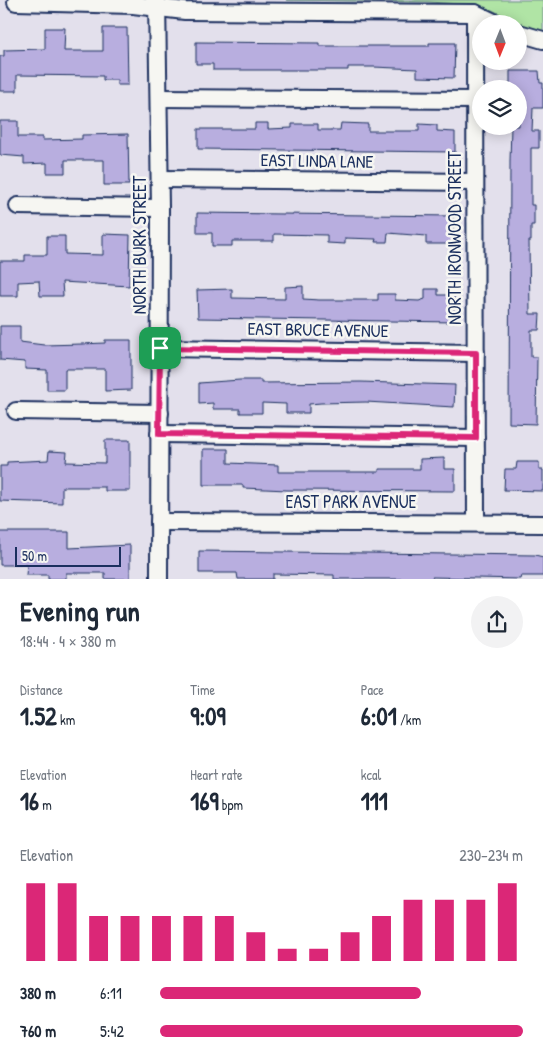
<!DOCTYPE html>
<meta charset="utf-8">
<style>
body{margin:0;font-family:"Patrick Hand",sans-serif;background:#f2f2f3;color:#1f2937;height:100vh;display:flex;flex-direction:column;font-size:19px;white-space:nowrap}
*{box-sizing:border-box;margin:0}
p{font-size:16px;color:#747a83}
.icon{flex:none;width:28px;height:28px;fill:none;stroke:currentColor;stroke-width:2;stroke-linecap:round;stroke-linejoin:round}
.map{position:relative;height:579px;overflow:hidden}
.side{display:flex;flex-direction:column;background:#fff;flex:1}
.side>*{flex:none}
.needle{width:32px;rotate:181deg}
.fabs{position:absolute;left:472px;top:15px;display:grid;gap:10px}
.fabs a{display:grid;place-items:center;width:55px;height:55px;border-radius:50%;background:#fff;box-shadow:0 2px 12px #0003;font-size:25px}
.scale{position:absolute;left:15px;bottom:12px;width:106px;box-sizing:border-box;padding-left:5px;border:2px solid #1b2f5e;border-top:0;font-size:14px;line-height:18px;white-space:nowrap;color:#1b2f5e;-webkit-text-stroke:4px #f6f6f2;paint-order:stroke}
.pin{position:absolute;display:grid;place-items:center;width:42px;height:42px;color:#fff;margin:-21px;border-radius:10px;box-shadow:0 2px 8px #0006}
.round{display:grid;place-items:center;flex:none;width:52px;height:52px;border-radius:26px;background:#f2f2f3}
.summary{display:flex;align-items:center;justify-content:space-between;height:85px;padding:0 20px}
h1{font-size:28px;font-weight:800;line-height:38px}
.figures{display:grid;grid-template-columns:repeat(3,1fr);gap:8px;height:85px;padding:5px 20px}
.figures div{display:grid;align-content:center}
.figures b{font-size:25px;font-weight:800}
.figures small{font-size:14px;font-weight:400}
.figures p{font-size:14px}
.chart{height:140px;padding:10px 20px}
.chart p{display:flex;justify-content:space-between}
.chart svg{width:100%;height:90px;margin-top:5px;stroke:#db2777;stroke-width:6}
ul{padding:0 20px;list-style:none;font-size:16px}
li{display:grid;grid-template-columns:80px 60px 1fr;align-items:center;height:38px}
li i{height:12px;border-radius:6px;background:#db2777}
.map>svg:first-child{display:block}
.green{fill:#b0e4a5;stroke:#668a82}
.building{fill:#b8aedf;stroke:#1b2f5e}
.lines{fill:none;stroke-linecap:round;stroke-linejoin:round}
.minor-casing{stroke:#1b2f5e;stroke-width:20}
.minor{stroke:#f6f6f2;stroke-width:16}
.route-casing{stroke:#fff;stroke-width:10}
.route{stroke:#db2777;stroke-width:6}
.labels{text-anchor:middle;stroke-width:5;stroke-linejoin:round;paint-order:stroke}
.street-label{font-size:18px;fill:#1b2f5e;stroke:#f6f6f2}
</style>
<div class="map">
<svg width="543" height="579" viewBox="0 0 543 579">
<rect width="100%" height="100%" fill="#e3e0ec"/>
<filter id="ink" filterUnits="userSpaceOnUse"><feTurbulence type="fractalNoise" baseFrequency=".02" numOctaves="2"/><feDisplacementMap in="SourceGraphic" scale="10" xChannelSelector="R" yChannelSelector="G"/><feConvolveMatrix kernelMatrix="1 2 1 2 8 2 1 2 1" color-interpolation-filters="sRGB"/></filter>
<g filter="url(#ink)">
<path class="green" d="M286,0H543V35L492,10L475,5L429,2Z"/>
<g class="building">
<path d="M45,28H65L64,51H103V28H127L128,85H117V80H103V76L17,75V91H0V56H4V50L45,49Z"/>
<path d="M196,42L319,43V46H429V43H455L454,78L417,77V69L374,67H348V70H213V64H196Z"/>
<path d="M510,71H539L540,83H543V108H533L532,131H539V148H531V205H534V225H531V241H529L530,314H540L539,330H531V357H537L536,424L509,423L510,161L511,126H519V89H510Z"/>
<path d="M0,121H18V137H43V140L82,139V135L128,134L129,185H104V160H65V173H47V163L24,164V157L0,155Z"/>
<path d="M255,123H268V129L292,128V124H318V130H340L341,123L368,124V131H419V124L437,125V131L455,132V152L198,149V129H255Z"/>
<path d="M197,213L453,216L454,244H426V236L388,233L387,242H375L376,239L345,238V244L327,243V235L274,234V241H232V246H212V233H197Z"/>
<path d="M103,234L130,235L129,286L62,282L63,296H40L39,281L18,282V296H0V261H25V255H47V236H65V254L103,255Z"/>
<path d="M303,286V299L319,300H378V294H395V300L419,301L425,299V289H438V295H454V322L198,318L197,290L232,289V298L285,299V287Z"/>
<path d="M0,326H20V342L44,345L82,344L105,343V340H131V390L105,391V369H65V390H47V370L25,369V362L0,360Z"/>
<path d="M240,380H261V383L361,382L455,385L454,407L366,402L321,403L309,404V413H286V404L262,403V413H240V409H213V403L199,404V383Z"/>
<path d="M105,440H130V491H105V487H62V503L0,501V466H7V462L48,460L49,451L67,452L66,462L105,463Z"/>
<path d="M203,449H228V463L278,465V472H379V469H420V459L444,458V469H455V491L287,490L243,488V485H203Z"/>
<path d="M517,462H539V470H543V491L504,490L505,469H516Z"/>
<path d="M0,532H69V548L130,545V579H105V573H66V579H48V575H26L27,565H0Z"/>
<path d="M199,551L535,555L543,557V576H521L520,579L432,577V579H334V575L273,574V579H238L237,573H199Z"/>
</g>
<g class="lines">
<defs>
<g id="minor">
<path d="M157,0L160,208L159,579"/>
<path d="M16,2L133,5L185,11L475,13L498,24"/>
<path d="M475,13L476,522"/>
<path d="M519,33L543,40"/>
<path d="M159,98L475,100"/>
<path d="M160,179L475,182"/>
<path d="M18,206L160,208"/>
<path d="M160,348L476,353"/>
<path d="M16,411L160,413"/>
<path d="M159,434L476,438"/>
<path d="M159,522L543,524"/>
</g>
</defs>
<use href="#minor" class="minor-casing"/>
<use href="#minor" class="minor"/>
</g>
</g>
<g class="lines" filter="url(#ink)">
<defs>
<path id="route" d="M160,348L476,353V438L159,434Z"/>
</defs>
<use href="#route" class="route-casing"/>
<use href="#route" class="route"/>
</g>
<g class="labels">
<g class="street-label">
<text transform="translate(317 161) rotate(1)" y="6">EAST LINDA LANE</text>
<text transform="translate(455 238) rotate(-90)" y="6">NORTH IRONWOOD STREET</text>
<text transform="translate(140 245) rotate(-90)" y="6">NORTH BURK STREET</text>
<text transform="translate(318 330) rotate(1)" y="6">EAST BRUCE AVENUE</text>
<text x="351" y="508">EAST PARK AVENUE</text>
</g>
</g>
</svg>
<div class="fabs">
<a><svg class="needle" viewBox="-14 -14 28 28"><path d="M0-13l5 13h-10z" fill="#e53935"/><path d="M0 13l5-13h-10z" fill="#747a83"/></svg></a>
<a><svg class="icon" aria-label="layers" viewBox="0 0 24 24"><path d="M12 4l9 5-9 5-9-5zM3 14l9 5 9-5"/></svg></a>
</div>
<div class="scale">50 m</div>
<div class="pin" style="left:160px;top:348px;background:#1e9e55"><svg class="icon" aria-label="arrive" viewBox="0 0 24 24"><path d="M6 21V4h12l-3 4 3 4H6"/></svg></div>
</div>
<section class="side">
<div class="summary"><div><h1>Evening run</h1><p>18:44 · 4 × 380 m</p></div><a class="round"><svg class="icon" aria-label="share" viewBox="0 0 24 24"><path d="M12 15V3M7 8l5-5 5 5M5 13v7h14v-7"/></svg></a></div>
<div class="figures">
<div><p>Distance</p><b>1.52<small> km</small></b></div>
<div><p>Time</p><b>9:09</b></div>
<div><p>Pace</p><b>6:01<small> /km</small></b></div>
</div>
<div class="figures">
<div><p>Elevation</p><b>16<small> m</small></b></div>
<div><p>Heart rate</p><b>169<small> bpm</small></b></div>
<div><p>kcal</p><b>111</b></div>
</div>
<div class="chart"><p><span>Elevation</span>230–234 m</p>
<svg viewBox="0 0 160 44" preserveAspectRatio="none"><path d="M5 44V6M15 44V6M25 44V22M35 44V22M45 44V22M55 44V22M65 44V22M75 44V30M85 44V38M95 44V38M105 44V30M115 44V22M125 44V14M135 44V14M145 44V14M155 44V6"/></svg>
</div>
<ul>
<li><b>380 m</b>6:11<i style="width:72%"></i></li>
<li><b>760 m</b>5:42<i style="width:100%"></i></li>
</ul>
</section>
